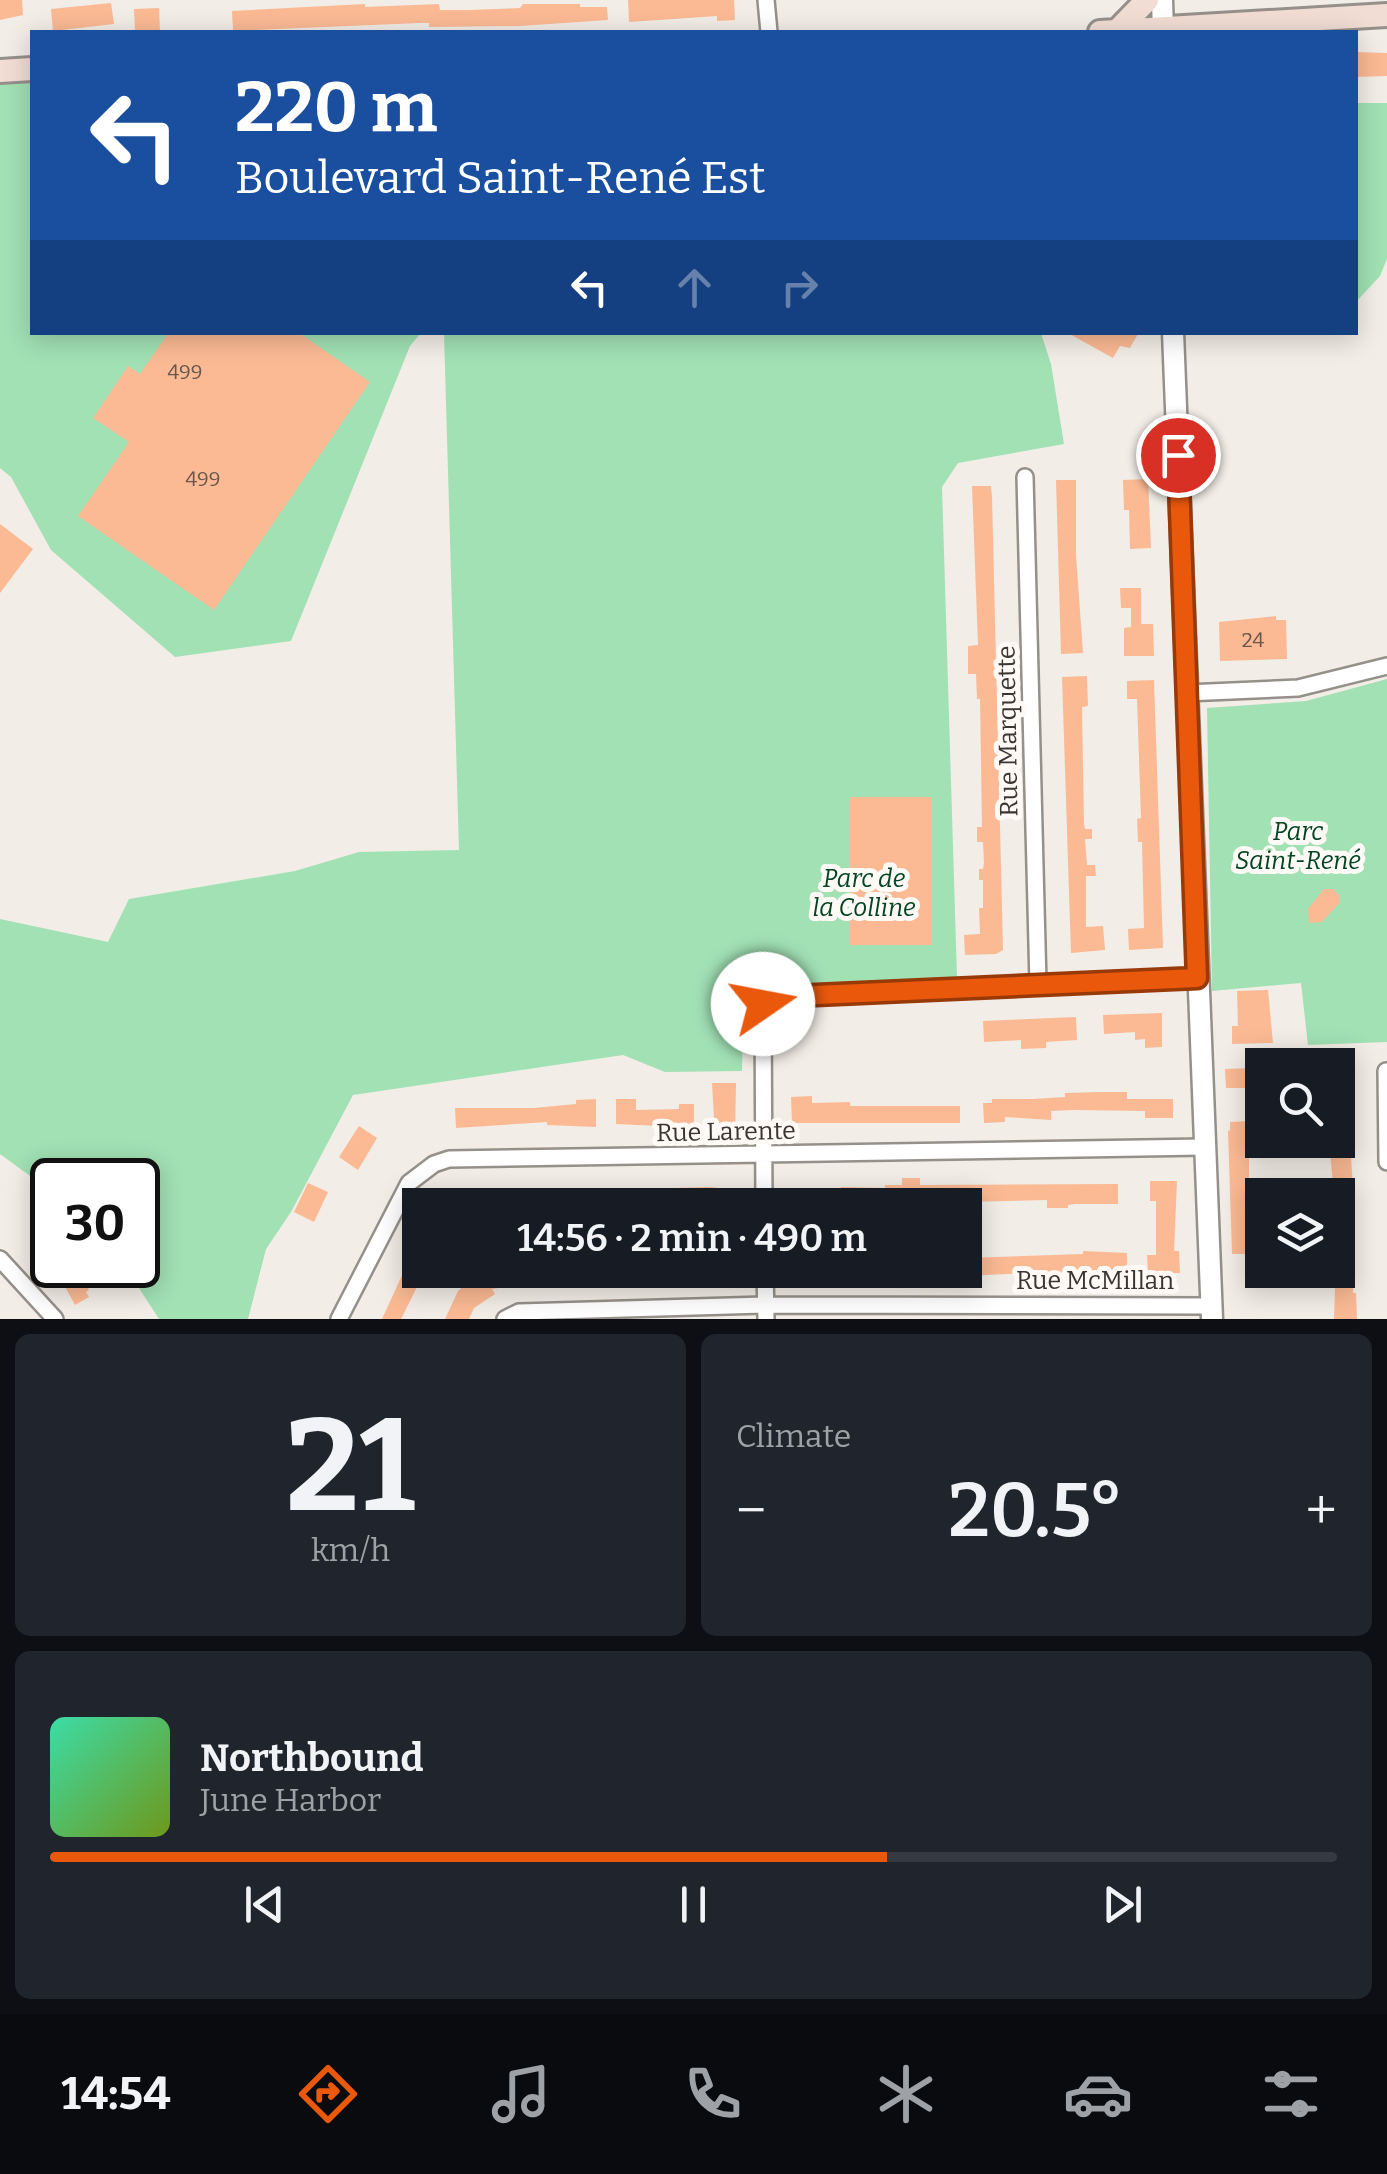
<!DOCTYPE html>
<meta charset="utf-8">
<style>
:root{--surface:#171b24;--page:#20242c;--text:#f1f3f6;--muted:#9ea1a6;--line:#363941;--accent:#ea580c}
body{margin:0;font-family:Bitter,serif;background:var(--page);color:var(--text);height:100vh;display:flex;flex-direction:column;font-size:38px;white-space:nowrap}
*{box-sizing:border-box;margin:0}
p{font-size:32px;color:var(--muted)}
.icon{flex:none;width:55px;height:55px;fill:none;stroke:currentColor;stroke-width:2;stroke-linecap:round;stroke-linejoin:round}
.map{position:relative;height:1319px;overflow:hidden}
.panel{display:flex;flex-direction:column;gap:15px;padding:15px;background:#0d0f14;flex:1}
.panel>*{flex:none}
.hud{position:absolute;left:30px;top:30px;width:1328px;height:305px;border-radius:0px;box-shadow:0 5px 25px #0003;background:#1a4fa0;color:#fff;overflow:hidden}
.buttons{position:absolute;left:1245px;top:1048px;display:grid;gap:20px}
.buttons a{display:grid;place-items:center;width:110px;height:110px;border-radius:0px;background:var(--surface);box-shadow:0 5px 25px #0003;font-size:50px}
.speed{position:absolute;left:30px;top:1158px;display:flex;gap:20px;font-size:50px;font-weight:700;text-align:center}
.speed>*{display:grid;place-content:center;width:130px;height:130px;border-radius:50%;background:var(--surface);box-shadow:0 5px 25px #0003;line-height:1}
.speed .limit{border:5px solid #111;border-radius:15px;background:#fff;color:#111}
.pin{position:absolute;display:grid;place-items:center;width:85px;height:85px;color:#fff;margin:-42px;border:5px solid #fff;border-radius:50%;box-shadow:0 2px 10px #0007}
.me{position:absolute;width:110px;margin:-55px;rotate:78deg;stroke-linejoin:round;filter:drop-shadow(0 0 8px #0008)}
.turn{display:flex;align-items:center;gap:35px;height:210px;padding:0 40px;font-size:45px}
.turn .icon{width:130px;height:130px;stroke-width:2.5}
.turn b{display:block;font-size:70px;line-height:85px}
.lanes{display:flex;align-items:center;height:95px;padding:0 40px;background:#0003;justify-content:center;gap:50px;direction:ltr}
.lanes .off{opacity:.35}
.big{font-size:75px;font-weight:600;line-height:1.1}
.panel .tile{flex:1;display:flex;flex-direction:column;justify-content:center;gap:15px;min-width:0;padding:0 35px;border-radius:15px;background:var(--page)}
.panel .dial{align-items:center;gap:0}
.dial b{font-size:130px;line-height:1}
.song{display:flex;align-items:center;gap:30px}
.cover{width:120px;height:120px;border-radius:15px;background:linear-gradient(135deg,hsl(160 70% 55%),hsl(80 70% 35%))}
.played{height:10px;border-radius:5px;background:linear-gradient(90deg,var(--accent) 65%,var(--line) 65%)}
.keys{display:flex;justify-content:space-around;direction:ltr}
.heat{display:flex;justify-content:space-between;align-items:center;font-size:55px;direction:ltr}
.panel .tiles{flex:1;display:grid;gap:15px;grid-template-columns:1fr 1fr}
.tile:last-child{grid-column:span 2}
.trip{position:absolute;left:402px;top:1188px;width:580px;height:100px;border-radius:0px;background:var(--surface);box-shadow:0 5px 25px #0003;font-weight:600;line-height:100px;text-align:center}
.tabs{display:flex;height:160px;justify-content:space-around;align-items:center;background:#090b0e;color:var(--muted)}
.tabs .icon{width:70px;height:70px}
.tabs .current{color:var(--accent)}
.tabs b{font-size:45px;color:var(--text)}
.map>svg:first-child{display:block}
.green{fill:#a1e1b4}
.building{fill:#fbba94}
.lines{fill:none;stroke-linecap:round;stroke-linejoin:round}
.minor-casing{stroke:#96908a;stroke-width:20}
.tertiary-casing{stroke:#96908a;stroke-width:25}
.secondary-casing{stroke:#96908a;stroke-width:28}
.minor{stroke:#fff;stroke-width:15}
.tertiary{stroke:#fff;stroke-width:20}
.secondary{stroke:#f1ddd4;stroke-width:22}
.route-casing{stroke:#983908;stroke-width:25}
.route{stroke:#ea580c;stroke-width:18}
.labels{text-anchor:middle;stroke-width:10;stroke-linejoin:round;paint-order:stroke}
.number-label{font-size:20px;fill:#6a574c}
.street-label{font-size:25px;fill:#393634;stroke:#fffaf5}
.park-label{font-size:25px;font-style:italic;fill:#024522;stroke:#fffaf5}
</style>
<div class="map">
<svg width="1387" height="1319" viewBox="0 0 1387 1319">
<rect width="100%" height="100%" fill="#f2ede6"/>
<path class="green" d="M32,78V332L421,333L410,346L291,641L175,657L51,550L11,477L0,468V79Z
M1355,103H1387V259L1380,276L1355,303Z
M444,333H1041L1051,364L1064,444L958,463L942,487L957,978L744,989L742,1071L665,1072L623,1055L353,1095L291,1212L266,1249L248,1319H159L124,1265H138V1180H52V1192L0,1154V919L108,942L129,899L295,871L359,852L459,850Z
M1387,679V1042L1308,1045L1301,983L1212,991L1207,708L1306,701Z"/>
<path class="building" d="M0,0H22L23,15L0,20Z
M628,0H734L735,20L717,21V16L629,22Z
M111,3L114,24L53,31L51,9Z
M365,4V7L439,4L440,10H469L520,8L523,4H580V7H607L608,20L520,26L429,27V23H420L233,31L232,11Z
M159,8L160,31L135,32L134,9Z
M1355,52L1387,53V76L1355,77Z
M169,332H298L370,382L214,610L78,516L129,442L93,418L128,366L140,374Z
M1066,332H1139L1130,348L1120,346L1113,358Z
M1148,479L1151,548L1130,549L1129,510H1124L1123,480Z
M1056,480H1076V555L1083,653L1061,654Z
M972,486H991L992,497L1003,950L996,954L965,955L964,935L980,934L979,908H983V880H979V869H983L984,863L983,842H977V827H982L980,699H977L976,674H968V646L978,645Z
M0,524L33,549L0,593Z
M1120,588H1141V624H1153L1154,656H1124V628L1131,627V608H1121Z
M1276,616V620H1286L1287,659L1220,661L1219,622Z
M1087,676L1088,706L1082,707L1084,824L1085,829H1092V839H1085L1087,865H1095L1096,876H1086V927L1103,926L1105,950L1071,953L1062,677Z
M1154,680L1163,948L1129,950L1128,929L1144,928L1142,842H1138L1137,819L1141,818L1137,699H1127V681Z
M850,797H931V945H850Z
M1324,889H1333L1339,895V903L1322,922L1309,923L1308,909Z
M1268,990L1273,1043L1232,1044V1026H1238L1237,991Z
M1162,1013V1047L1145,1048V1039L1135,1040V1032L1104,1034L1103,1015Z
M1076,1017L1077,1040L1046,1042V1048L1021,1049V1040L984,1042L983,1021Z
M1252,1068L1253,1088H1226L1225,1069Z
M712,1083H736L735,1136H715Z
M1100,1092H1127V1099H1173V1118H1145V1111L1074,1110L1051,1111V1120L1005,1117V1122L984,1123L983,1103H992V1099H1033L1065,1097V1093Z
M812,1096V1103L850,1102V1106H960V1123H792L791,1097Z
M596,1099V1127L547,1125V1122L456,1128L455,1108H534L576,1104V1100Z
M616,1099H636V1110L679,1109V1104H694V1131L682,1132V1127L616,1124Z
M1249,1121V1225H1261L1262,1254H1232L1228,1131L1230,1130V1122Z
M359,1126L377,1138L358,1170L339,1157Z
M1330,1152H1349L1351,1156L1355,1221L1353,1293H1356L1357,1319H1334L1338,1195H1334Z
M902,1178H920V1185L1118,1184V1204H1075L1068,1205V1208H1047V1200L842,1205L841,1187L885,1188V1185H902Z
M1150,1181H1177L1174,1251H1179L1180,1273H1148L1147,1255H1156V1201H1150Z
M308,1183L328,1192L314,1222L294,1212Z
M710,1187L736,1190V1205H470V1190L483,1189V1192L569,1188V1191Z
M420,1236V1270L425,1271L401,1319H382Z
M52,1237V1276L35,1249Z
M1083,1251L1127,1253V1274L1052,1272L965,1276V1258L1083,1254Z
M481,1270H582V1275L492,1289L495,1294L474,1308L469,1319H445L458,1291Z
M588,1270H678V1279L588,1280Z
M80,1273L89,1290L86,1292L89,1297L75,1305L63,1283Z"/>
<g class="lines">
<g class="minor-casing">
<path id="minor" d="M766,0L769,32
M1025,477L1038,984
M1186,693L1298,688L1387,666
M1386,1071L1387,1162
M764,1205L763,1005L771,997L1197,978
M0,1259L55,1319
M765,1270L766,1319
M339,1319L409,1183L434,1164L449,1159L1204,1147
M505,1319L519,1312L765,1305L1211,1306"/>
</g>
<g class="tertiary-casing">
<path id="tertiary" d="M1162,0L1163,32
M1173,332L1212,1319"/>
</g>
<g class="secondary-casing">
<path id="secondary" d="M1100,32L1387,15
M1116,32L1147,0
M0,71L32,69"/>
</g>
<use href="#minor" class="minor"/>
<use href="#tertiary" class="tertiary"/>
<use href="#secondary" class="secondary"/>
</g>
<g class="lines">
<g class="route-casing">
<path id="route" d="M763,1004L771,997L1197,978L1178,455"/>
</g>
<use href="#route" class="route"/>
</g>
<g class="labels">
<g class="number-label">
<text x="185" y="379">499</text>
<text x="203" y="486">499</text>
<text x="1253" y="647">24</text>
</g>
<g class="street-label">
<text transform="translate(1007 731) rotate(-91)" y="9">Rue Marquette</text>
<text transform="translate(726 1131) rotate(-1)" y="9">Rue Larente</text>
<text x="1095" y="1289">Rue McMillan</text>
</g>
<g class="park-label">
<text x="1298" y="840">Parc<tspan x="1298" dy="29">Saint-René</tspan></text>
<text x="864" y="887">Parc de<tspan x="864" dy="29">la Colline</tspan></text>
</g>
</g>
</svg>
<div class="buttons">
<a><svg class="icon" aria-label="search" viewBox="0 0 24 24"><circle cx="10" cy="10" r="6"/><path d="M15 15l6 6"/></svg></a>
<a><svg class="icon" aria-label="layers" viewBox="0 0 24 24"><path d="M12 4l9 5-9 5-9-5zM3 14l9 5 9-5"/></svg></a>
</div>
<div class="speed"><div class="limit">30</div></div>
<div class="pin" style="left:1178px;top:455px;background:#d93025"><svg class="icon" aria-label="arrive" viewBox="0 0 24 24"><path d="M6 21V4h12l-3 4 3 4H6"/></svg></div>
<svg class="me" style="left:763px;top:1004px" viewBox="-20 -20 40 40"><circle r="19" fill="#fff"/><path d="M0-13L10 11 0 6-10 11z" fill="#ea580c"/></svg>
<div class="trip">14:56 · 2 min · 490 m</div>
<div class="hud">
<div class="turn"><svg class="icon" aria-label="left" viewBox="0 0 24 24"><path d="M17 20v-9H6M10 6l-5 5 5 5"/></svg><div><b>220 m</b>Boulevard Saint-René Est</div></div>
<div class="lanes"><svg class="icon" aria-label="left" viewBox="0 0 24 24"><path d="M17 20v-9H6M10 6l-5 5 5 5"/></svg><svg class="icon off" aria-label="ahead" viewBox="0 0 24 24"><path d="M12 20V5M6 11l6-6 6 6"/></svg><svg class="icon off" aria-label="right" viewBox="0 0 24 24"><path d="M7 20v-9h11M14 6l5 5-5 5"/></svg></div>
</div>
</div>
<section class="panel">
<div class="tiles">
<div class="tile dial"><b>21</b><p>km/h</p></div>
<div class="tile"><p>Climate</p>
<div class="heat"><a>−</a><b class="big">20.5°</b><a>+</a></div>
</div>
<div class="tile">
<div class="song"><i class="cover"></i><div><b>Northbound</b><p>June Harbor</p></div></div>
<div class="played"></div>
<div class="keys"><svg class="icon" aria-label="previous" viewBox="0 0 24 24"><path d="M18 5L8 12l10 7zM5 5v14"/></svg><svg class="icon" aria-label="pause" viewBox="0 0 24 24"><path d="M8 5v14M16 5v14"/></svg><svg class="icon" aria-label="next" viewBox="0 0 24 24"><path d="M6 5l10 7-10 7zM19 5v14"/></svg></div>
</div>
</div>
</section>
<nav class="tabs">
<b>14:54</b>
<svg class="icon current" aria-label="directions" viewBox="0 0 24 24"><path d="M12 3l9 9-9 9-9-9zM9 14v-3h6M13 9l2 2-2 2"/></svg>
<svg class="icon" aria-label="music" viewBox="0 0 24 24"><path d="M9 18V5l10-2v13"/><circle cx="6" cy="18" r="3"/><circle cx="16" cy="16" r="3"/></svg>
<svg class="icon" aria-label="phone" viewBox="0 0 24 24"><path d="M5 4h4l2 5-3 2q2 4 5 5l2-3 5 2v4C11 20 4 13 5 4z"/></svg>
<svg class="icon" aria-label="climate" viewBox="0 0 24 24"><path d="M12 3v18M4 7l16 10M4 17L20 7"/></svg>
<svg class="icon" aria-label="car" viewBox="0 0 24 24"><path d="M5 17H2v-5l4-1 3-4h7l3 4 3 1v5h-3M9 17h6M6 11h13"/><circle cx="7" cy="17" r="2"/><circle cx="17" cy="17" r="2"/></svg>
<svg class="icon" aria-label="filters" viewBox="0 0 24 24"><path d="M4 7h16M4 17h16"/><circle cx="9" cy="7" r="2"/><circle cx="15" cy="17" r="2"/></svg>
</nav>
